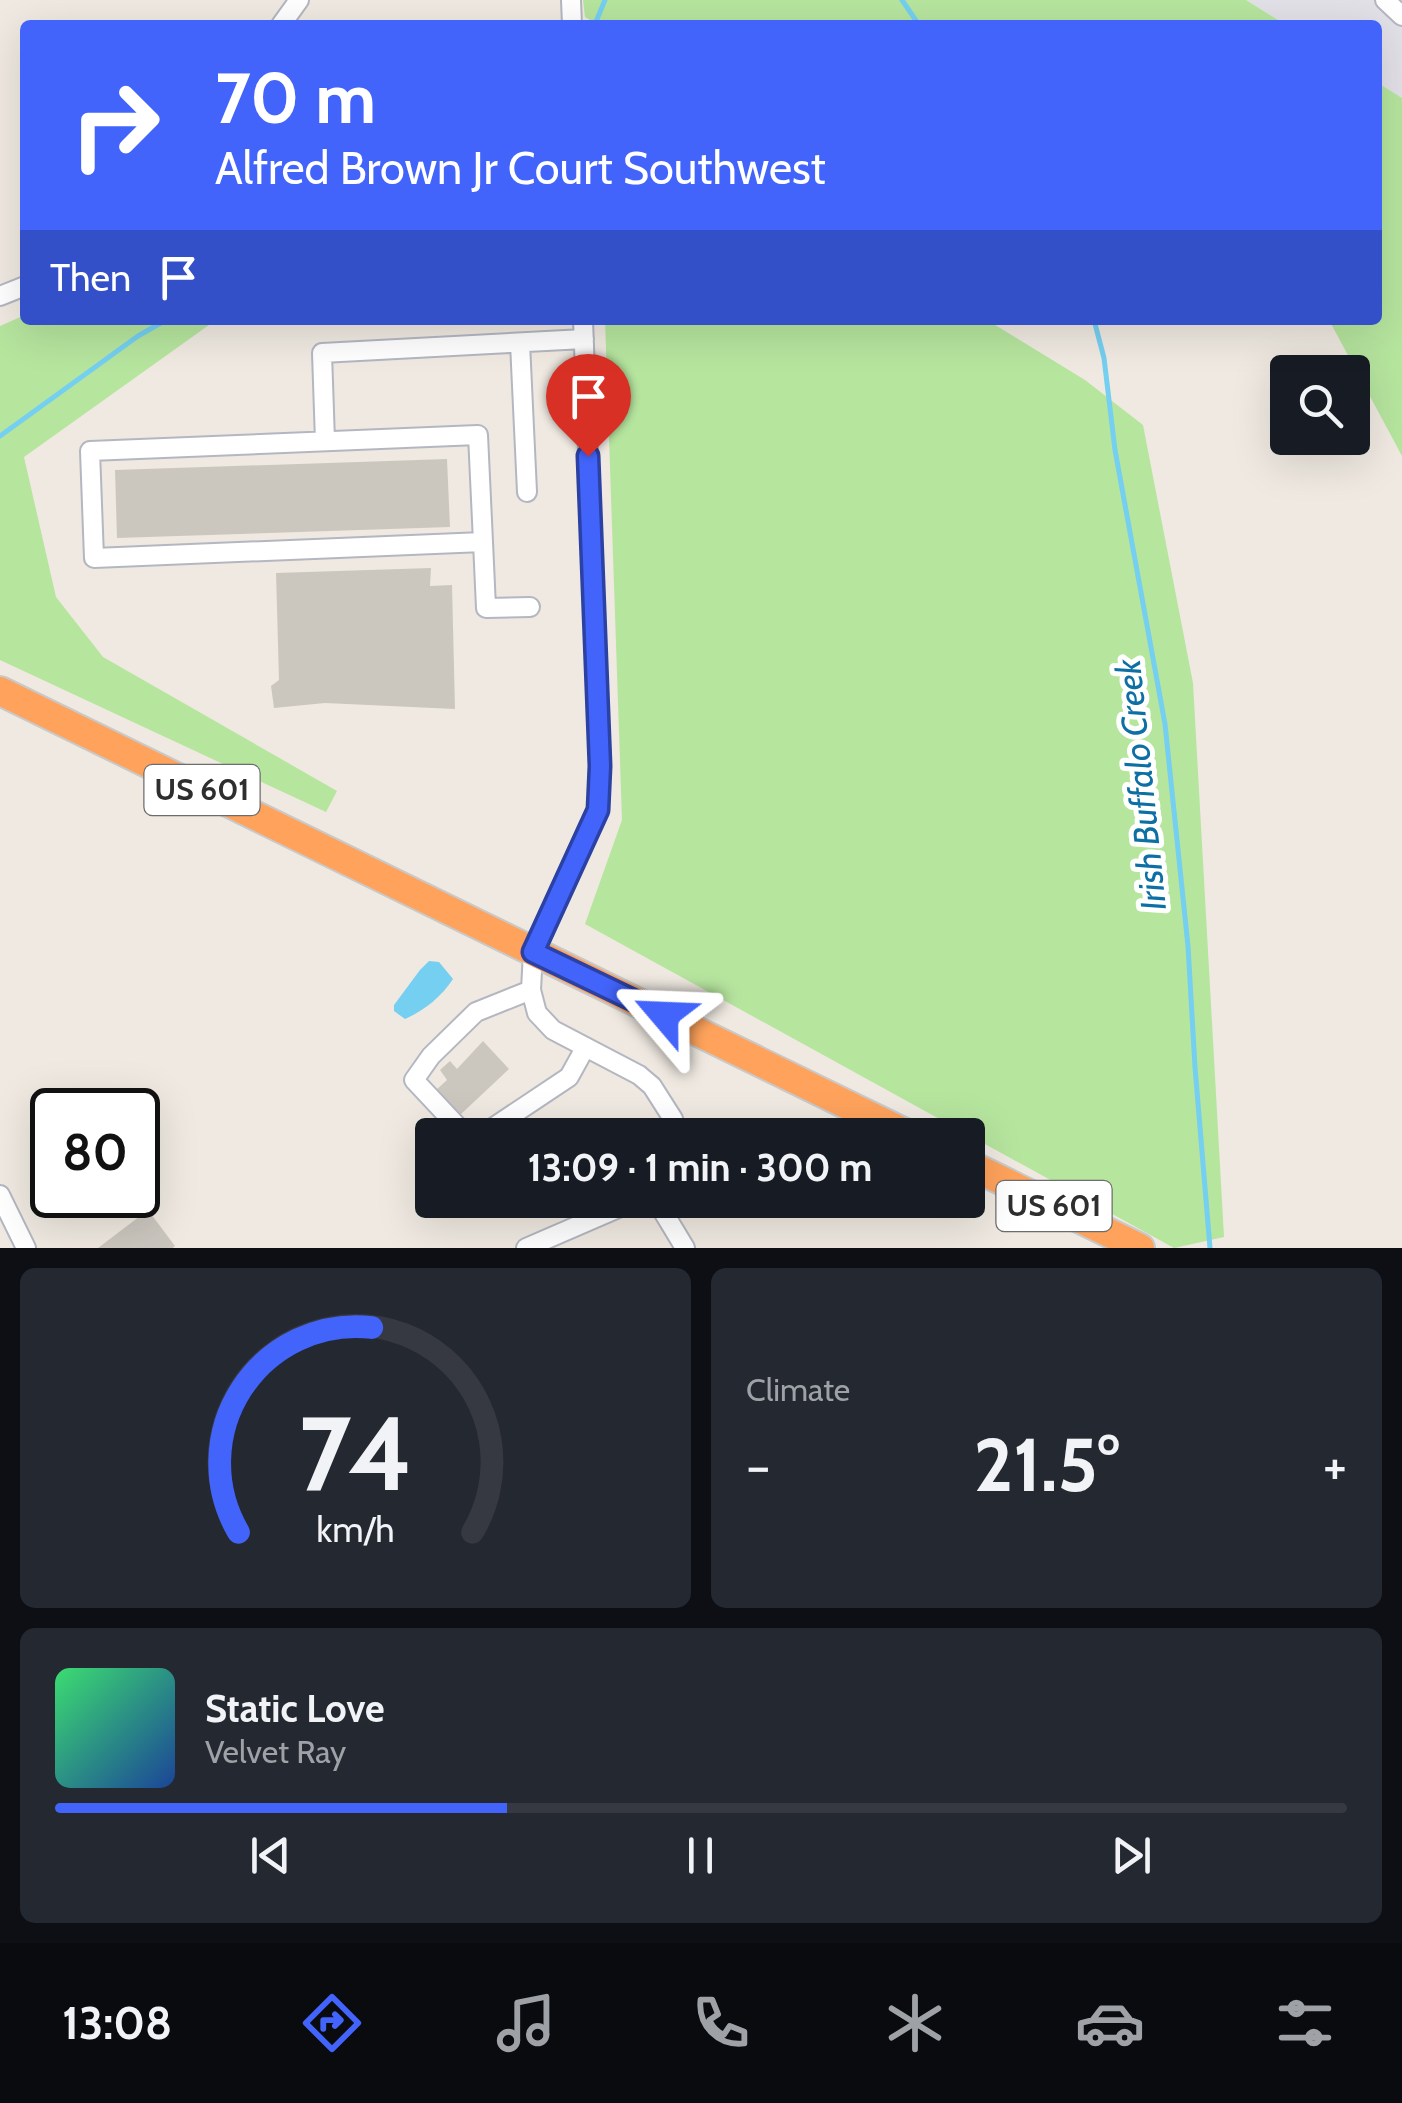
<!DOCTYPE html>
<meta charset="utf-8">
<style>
:root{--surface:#171b24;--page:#242831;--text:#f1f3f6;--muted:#9ea1a6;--line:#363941;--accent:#4264fb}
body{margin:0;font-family:Cabin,sans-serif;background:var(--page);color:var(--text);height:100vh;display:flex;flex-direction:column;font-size:38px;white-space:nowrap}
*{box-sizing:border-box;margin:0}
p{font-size:32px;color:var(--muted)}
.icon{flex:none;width:55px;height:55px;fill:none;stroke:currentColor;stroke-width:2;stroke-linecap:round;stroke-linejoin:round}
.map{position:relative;height:1248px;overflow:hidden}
.side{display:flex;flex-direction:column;gap:20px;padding:20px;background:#0d0f14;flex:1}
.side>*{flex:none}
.top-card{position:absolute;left:20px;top:20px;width:1362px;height:305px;border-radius:10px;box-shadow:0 10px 40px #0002;background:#4264fb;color:#fff;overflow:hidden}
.controls{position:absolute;left:1270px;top:355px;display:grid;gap:20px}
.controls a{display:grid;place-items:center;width:100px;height:100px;border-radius:10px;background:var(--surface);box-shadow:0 10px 40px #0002;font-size:50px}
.speed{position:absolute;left:30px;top:1088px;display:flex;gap:20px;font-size:50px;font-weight:700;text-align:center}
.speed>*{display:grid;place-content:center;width:130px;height:130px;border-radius:50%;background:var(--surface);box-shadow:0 10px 40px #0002;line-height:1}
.speed .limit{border:5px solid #111;border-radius:15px;background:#fff;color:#111}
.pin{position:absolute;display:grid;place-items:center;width:85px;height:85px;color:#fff;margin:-102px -42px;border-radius:50% 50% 50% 0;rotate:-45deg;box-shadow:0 0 10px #0007}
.pin .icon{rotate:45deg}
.me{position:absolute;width:110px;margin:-55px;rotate:296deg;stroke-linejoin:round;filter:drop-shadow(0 0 8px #0008)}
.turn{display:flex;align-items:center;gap:35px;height:210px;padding:0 30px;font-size:45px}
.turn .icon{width:130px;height:130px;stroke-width:2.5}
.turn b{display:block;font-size:70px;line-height:85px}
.then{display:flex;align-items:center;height:95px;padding:0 30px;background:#0003;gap:20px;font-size:38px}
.big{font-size:75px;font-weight:800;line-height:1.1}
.side .card{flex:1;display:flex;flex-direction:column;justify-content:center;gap:15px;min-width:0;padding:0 35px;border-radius:15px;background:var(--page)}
.side .dial{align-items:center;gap:0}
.dial svg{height:260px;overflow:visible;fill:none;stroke:var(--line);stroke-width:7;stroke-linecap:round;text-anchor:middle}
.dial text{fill:var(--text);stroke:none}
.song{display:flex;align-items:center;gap:30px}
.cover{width:120px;height:120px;border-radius:15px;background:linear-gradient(135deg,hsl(140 70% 55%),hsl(220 70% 35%))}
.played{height:10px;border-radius:5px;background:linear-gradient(90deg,var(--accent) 35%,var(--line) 35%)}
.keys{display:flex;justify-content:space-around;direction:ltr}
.heat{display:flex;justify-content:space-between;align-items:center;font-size:55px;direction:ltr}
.side .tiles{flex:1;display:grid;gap:20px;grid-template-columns:1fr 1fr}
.card:last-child{grid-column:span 2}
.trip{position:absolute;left:415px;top:1118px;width:570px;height:100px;border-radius:10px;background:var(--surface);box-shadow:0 10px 40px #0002;font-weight:800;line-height:100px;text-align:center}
.menu{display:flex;height:160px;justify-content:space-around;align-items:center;background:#090b0e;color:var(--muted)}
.menu .icon{width:70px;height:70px}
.menu .current{color:var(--accent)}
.menu b{font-size:45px;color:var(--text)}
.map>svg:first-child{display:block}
.industrial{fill:#e3e1e8}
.green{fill:#b6e59e}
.water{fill:#75cff0}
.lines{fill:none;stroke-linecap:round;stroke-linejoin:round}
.stream{stroke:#75cff0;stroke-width:5}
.building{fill:#cbc7bf}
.minor-casing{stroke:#b4b7c1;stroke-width:22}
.highway-casing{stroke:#c9c9c9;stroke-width:32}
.minor{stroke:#fff;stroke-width:18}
.highway{stroke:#ffa35c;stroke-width:28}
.route-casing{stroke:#2b41a3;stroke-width:25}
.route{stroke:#4264fb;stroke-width:18}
.labels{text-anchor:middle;stroke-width:10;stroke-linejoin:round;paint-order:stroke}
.shield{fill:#fff;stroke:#6d6d6d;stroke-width:2.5}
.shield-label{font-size:30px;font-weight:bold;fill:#2e2e2e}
.water-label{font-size:35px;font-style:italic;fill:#0d6fa3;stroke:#fff}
</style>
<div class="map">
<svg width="1402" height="1248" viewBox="0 0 1402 1248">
<rect width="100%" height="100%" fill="#efe9e1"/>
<path class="industrial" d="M1246,0H1402V98L1378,83V25H1286Z"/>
<path class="green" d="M583,0H1246L1286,25H598L585,17Z
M1378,83L1402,98V456L1329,320H1378Z
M25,315V320H216L24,457L56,597L103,657L337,791L326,812L0,660V326Z
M605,320H987L1085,380L1143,425L1193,683L1224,1237L1174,1248L585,924L622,820Z"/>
<path class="water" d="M429,961L439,962L453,979C441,997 425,1010 405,1019L394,1011V1005L420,970Z"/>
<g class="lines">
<path class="stream" d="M902,0L919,25
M595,24L605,0
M1094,320L1104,358L1115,450L1165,724L1188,946L1195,1067L1210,1248
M0,436L138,336L166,320"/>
</g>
<path class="building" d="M447,459L450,527L117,538L115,470Z
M431,568L430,586L452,585L455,709L325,703L274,708L271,686L279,680L276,573Z
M483,1041L509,1069L459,1116L435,1091L447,1080L440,1070L450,1061L457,1069Z
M148,1210L175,1246L173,1248H98Z"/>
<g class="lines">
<g class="minor-casing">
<path id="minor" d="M571,0L572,25
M1385,0L1402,16
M281,25L299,0
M0,296L25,286
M583,320L600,766L597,810L533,952L531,990L537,1013L553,1030L639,1075L652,1086L673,1119L677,1135
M520,343L527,492
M478,435L483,542L94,558L90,451Z
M325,441L322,353L584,339
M483,542L486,608L530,607
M473,1135L459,1128L414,1080L431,1056L476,1012L531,990
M482,1135L569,1077L585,1048
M0,1195L26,1248
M656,1200L685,1248
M526,1248L637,1200"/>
</g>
<g class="highway-casing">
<path id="highway" d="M0,691L909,1135
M968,1164L1140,1248"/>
</g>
<use href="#minor" class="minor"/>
<use href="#highway" class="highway"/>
</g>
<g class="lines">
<g class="route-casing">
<path id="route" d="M588,456L600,766L598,810L533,952L664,1015"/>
</g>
<use href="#route" class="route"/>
</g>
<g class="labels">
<g class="shield">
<rect x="144.5" y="765" width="115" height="50" rx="8"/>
<rect x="996.5" y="1181" width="115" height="50" rx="8"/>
</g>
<g class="shield-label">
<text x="202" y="800">US 601</text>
<text x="1054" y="1216">US 601</text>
</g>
<g class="water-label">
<text transform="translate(1141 785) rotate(-96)" y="12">Irish Buffalo Creek</text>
</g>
</g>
</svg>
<div class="controls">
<a><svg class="icon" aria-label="search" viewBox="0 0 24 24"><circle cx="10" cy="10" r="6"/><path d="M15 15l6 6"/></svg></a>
</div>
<div class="speed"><div class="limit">80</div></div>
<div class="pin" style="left:588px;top:456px;background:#d93025"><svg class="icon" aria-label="arrive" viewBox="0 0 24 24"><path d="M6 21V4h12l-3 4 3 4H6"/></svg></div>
<svg class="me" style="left:664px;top:1015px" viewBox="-20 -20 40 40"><path d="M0-17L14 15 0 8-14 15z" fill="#4264fb" stroke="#fff" stroke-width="4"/></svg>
<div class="trip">13:09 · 1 min · 300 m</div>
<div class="top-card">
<div class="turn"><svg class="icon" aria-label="right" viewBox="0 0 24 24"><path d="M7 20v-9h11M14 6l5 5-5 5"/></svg><div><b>70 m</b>Alfred Brown Jr Court Southwest</div></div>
<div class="then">Then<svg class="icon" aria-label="arrive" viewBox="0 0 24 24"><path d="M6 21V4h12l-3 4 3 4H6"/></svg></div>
</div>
</div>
<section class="side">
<div class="tiles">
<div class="card dial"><svg viewBox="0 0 100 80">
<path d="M14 69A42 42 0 1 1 86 69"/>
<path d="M14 69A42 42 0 0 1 55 6" stroke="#4264fb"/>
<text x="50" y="56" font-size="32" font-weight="700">74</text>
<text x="50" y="72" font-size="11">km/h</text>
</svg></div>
<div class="card"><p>Climate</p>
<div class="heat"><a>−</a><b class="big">21.5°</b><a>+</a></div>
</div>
<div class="card">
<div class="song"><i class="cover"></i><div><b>Static Love</b><p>Velvet Ray</p></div></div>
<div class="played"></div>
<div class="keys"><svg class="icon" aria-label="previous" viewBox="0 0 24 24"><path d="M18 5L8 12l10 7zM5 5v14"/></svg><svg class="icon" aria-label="pause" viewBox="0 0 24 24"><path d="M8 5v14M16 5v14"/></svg><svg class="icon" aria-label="next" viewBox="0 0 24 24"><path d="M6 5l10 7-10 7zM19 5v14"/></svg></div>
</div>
</div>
</section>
<nav class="menu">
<b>13:08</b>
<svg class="icon current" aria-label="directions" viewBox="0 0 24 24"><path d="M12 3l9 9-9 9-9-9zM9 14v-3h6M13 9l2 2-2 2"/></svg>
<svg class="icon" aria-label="music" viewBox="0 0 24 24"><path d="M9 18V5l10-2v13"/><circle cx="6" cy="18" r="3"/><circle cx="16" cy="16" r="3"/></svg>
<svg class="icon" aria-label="phone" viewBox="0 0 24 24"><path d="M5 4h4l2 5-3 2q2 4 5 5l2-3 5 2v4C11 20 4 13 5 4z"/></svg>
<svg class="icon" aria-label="climate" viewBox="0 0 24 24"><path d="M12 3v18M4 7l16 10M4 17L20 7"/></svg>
<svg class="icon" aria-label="car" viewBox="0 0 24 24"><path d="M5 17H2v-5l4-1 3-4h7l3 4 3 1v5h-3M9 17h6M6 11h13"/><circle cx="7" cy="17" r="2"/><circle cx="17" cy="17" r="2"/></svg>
<svg class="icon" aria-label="filters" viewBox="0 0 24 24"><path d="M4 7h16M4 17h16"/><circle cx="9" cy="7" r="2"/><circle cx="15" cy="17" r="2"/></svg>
</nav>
